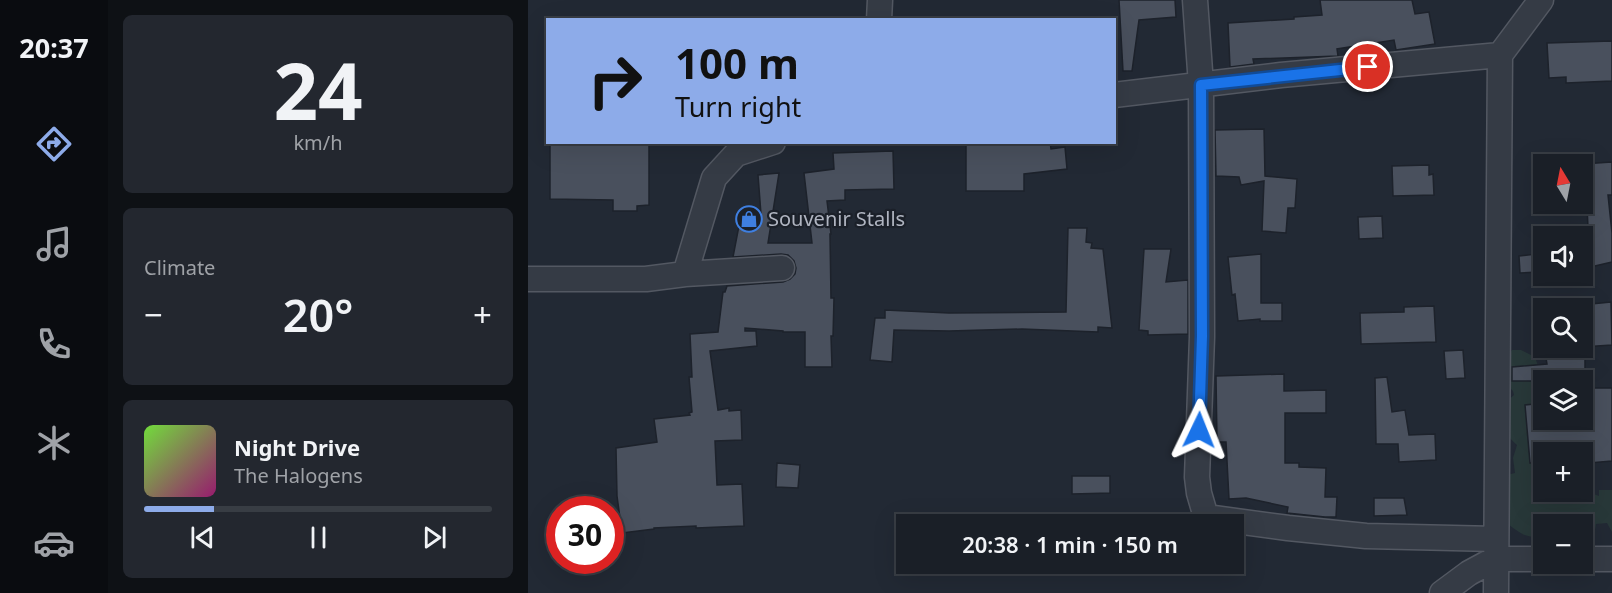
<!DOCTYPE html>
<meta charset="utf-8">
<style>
:root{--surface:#1a1f27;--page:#23272f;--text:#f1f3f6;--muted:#9fa2a7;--line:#383d44;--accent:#8dabe9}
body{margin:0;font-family:"Noto Sans",sans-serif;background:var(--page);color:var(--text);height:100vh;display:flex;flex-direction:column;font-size:22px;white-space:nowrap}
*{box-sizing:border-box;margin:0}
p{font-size:20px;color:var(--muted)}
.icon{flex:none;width:33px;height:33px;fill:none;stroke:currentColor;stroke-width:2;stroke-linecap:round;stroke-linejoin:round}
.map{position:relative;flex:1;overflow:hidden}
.details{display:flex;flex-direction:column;gap:15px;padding:15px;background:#0e1115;width:420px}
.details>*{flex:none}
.guide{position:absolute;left:18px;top:18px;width:570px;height:126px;border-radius:0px;box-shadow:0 6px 24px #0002,0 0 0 2px var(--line);background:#8dabe9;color:#111;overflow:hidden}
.needle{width:39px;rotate:350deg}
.fabs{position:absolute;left:1005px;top:154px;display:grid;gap:12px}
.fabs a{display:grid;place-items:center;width:60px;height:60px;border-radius:0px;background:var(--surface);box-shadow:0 6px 24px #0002,0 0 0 2px var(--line);font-size:30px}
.speed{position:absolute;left:18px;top:496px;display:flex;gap:12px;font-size:30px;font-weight:700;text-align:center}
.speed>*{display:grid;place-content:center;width:78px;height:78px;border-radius:50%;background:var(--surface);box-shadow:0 6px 24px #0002,0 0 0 2px var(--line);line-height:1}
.speed .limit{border:9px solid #d22;background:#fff;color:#111}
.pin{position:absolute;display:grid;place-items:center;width:51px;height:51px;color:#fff;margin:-26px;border:3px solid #fff;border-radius:50%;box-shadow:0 2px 6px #0007}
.me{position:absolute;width:66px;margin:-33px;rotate:2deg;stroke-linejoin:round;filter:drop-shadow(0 0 4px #0008)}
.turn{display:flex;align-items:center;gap:21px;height:126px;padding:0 30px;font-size:27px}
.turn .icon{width:78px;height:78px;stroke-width:2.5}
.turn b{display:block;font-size:42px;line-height:51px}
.big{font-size:45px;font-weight:600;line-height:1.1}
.details .tile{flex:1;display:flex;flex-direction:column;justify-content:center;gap:9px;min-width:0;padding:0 21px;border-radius:9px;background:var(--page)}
.details .dial{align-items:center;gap:0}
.dial b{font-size:78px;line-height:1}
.song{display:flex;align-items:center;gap:18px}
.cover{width:72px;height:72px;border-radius:9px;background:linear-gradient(135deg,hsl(100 70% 55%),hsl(320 70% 35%))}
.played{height:6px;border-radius:3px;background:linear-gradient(90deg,var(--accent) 20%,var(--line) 20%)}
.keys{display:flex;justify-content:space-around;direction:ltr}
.heat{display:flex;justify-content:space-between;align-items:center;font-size:33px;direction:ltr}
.trip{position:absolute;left:368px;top:514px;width:348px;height:60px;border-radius:0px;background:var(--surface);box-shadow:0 6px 24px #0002,0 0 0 2px var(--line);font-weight:600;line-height:60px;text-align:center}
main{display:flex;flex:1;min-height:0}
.tabs{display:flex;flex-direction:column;width:108px;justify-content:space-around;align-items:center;background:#0a0c10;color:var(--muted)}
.tabs .icon{width:42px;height:42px}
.tabs .current{color:var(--accent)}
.tabs b{font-size:27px;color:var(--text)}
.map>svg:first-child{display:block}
.green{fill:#283839}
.building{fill:#49505d;stroke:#1d222b;stroke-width:1.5}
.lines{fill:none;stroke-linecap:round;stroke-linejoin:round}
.minor-casing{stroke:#535862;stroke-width:27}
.minor{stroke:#353b45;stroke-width:24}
.route-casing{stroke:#114b97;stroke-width:15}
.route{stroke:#1a73e8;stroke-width:10}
.labels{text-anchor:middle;stroke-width:4.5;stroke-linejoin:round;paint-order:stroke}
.poi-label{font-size:20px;fill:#b0b5c1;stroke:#1b2029;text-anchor:start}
</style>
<main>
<nav class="tabs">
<b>20:37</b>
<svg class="icon current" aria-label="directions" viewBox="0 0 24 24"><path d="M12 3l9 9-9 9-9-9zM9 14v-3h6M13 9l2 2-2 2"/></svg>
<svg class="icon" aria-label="music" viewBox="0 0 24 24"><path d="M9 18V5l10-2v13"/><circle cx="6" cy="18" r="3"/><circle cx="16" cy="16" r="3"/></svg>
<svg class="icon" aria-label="phone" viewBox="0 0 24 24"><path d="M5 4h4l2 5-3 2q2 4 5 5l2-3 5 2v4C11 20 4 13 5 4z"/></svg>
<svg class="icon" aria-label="climate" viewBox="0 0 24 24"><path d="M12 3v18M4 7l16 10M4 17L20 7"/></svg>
<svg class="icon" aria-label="car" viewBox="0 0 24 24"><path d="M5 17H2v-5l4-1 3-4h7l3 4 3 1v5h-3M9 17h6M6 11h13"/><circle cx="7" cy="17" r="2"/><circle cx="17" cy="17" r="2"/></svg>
</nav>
<section class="details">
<div class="tile dial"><b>24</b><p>km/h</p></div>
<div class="tile"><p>Climate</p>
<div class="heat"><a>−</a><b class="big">20°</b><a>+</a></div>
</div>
<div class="tile">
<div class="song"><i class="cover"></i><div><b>Night Drive</b><p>The Halogens</p></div></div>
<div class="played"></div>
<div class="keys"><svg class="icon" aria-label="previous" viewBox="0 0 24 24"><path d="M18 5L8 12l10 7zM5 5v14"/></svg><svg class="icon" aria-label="pause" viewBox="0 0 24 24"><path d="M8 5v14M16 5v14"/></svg><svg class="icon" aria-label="next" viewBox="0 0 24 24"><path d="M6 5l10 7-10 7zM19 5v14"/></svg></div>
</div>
</section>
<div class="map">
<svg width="1084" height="593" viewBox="0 0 1084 593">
<rect width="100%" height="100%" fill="#222934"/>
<path class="green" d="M984,350H993L1007,357C1021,395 1012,422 1013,459C1013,464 1015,469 1015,473C1016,479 1015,486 1016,492H1054L1055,490L1071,496V490H1084V532L1079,523L1068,524L1066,535L1055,534L1054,525H1016L1015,536C996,539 991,532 976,521L979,475L987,473L985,458L989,445C972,430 976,423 978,402L986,395L985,391L979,385V357Z"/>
<path class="building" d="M591,0H647L648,17L611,20L604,71H595Z
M792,0H884L887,14L901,12L907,44L868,50L866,40L809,49L810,56L725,59L726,64L702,67L700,23L766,19V17L794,15Z
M1084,41V81L1038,83V77L1021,78L1019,43Z
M736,129L737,176L769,179L767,208H760L758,233L734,231L736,181L713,185L711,177L688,176L687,130Z
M22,142H121V205L109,206V211H85V200L22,199Z
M438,142H522L523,149L537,147L539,169L496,174V191H438Z
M365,151L366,189L317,190V200L299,201L303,234H302L303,298H306L305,336H303L304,367H277V332H255V331L217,328V331H228L229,346L182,351L190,410L201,408V411L213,410L214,440L187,441L189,485L214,484L216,526L168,528V526L126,528V529L94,533L89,496L88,448L129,442L126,419L162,415L161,413L164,412L161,377H164L162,334L190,332L195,292H197L199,286L255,282L262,279L267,274L268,268L266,261L260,255L253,254L205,257L214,210L233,214L230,175L251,173L240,243H284L276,173L306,169L305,153Z
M1084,162V195H1080L1084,233V262L1054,269V229L1060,228L1058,183H1054V164Z
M901,165V175L905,174L906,195L865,196L864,166Z
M854,216L855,238L831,239L830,217Z
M540,228H559L558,242L564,243L563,248L575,249L584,328L570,327V332L494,329L421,331L366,330L364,362L342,360L347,318H357V310L421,313L538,312Z
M616,249H643L638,282L660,280V334L620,335V331L611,330Z
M733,254V303H754V321H732V319L710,321L707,294L704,295L700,257Z
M1008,254L1010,272L992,273L991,256Z
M1083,302L1084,345L1054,347V309H1064L1063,304Z
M906,306L908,342L833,344L832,313L876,312V307Z
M1035,348H1057V381H984V367L1019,364L1018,358L1037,357Z
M935,350L937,378L918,379L916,351Z
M756,374V391L798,390V413H757V463H771V467L798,468L797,497H809L808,517H797L759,513L760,507L718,498L701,499L698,442H689L688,376Z
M859,377L864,412L877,410L881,435L907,434L908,460L871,462L870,444H848L847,378Z
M1054,388H1084V461L1061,463V460L1054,461V453H1016V463H1002L997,405L1016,403V420H1054Z
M249,463L272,465L270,488L248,487Z
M544,476H582V493L544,494Z
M846,498H876L879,515L846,516Z"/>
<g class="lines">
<g class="minor-casing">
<path id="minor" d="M667,0L673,85L674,337L669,477L671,493L678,517L760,528L838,536L968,539
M351,20L352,0
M972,55L1013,0
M586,95L753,75L972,55
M157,274L254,268
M0,279H118L157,274L186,178L208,154L245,142
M1054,559H1084
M914,593L941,573L967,559H1016
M968,593L972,55"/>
</g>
<use href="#minor" class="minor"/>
</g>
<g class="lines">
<g class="route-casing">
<path id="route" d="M671,430L674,336L673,85L840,67"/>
</g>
<use href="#route" class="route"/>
</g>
<defs>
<g id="shop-ring" transform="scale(1.35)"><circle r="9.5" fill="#1b2029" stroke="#3f7fe0" stroke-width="1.5"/><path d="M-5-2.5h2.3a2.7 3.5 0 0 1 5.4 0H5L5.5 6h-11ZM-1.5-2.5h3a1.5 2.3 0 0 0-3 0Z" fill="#3f7fe0"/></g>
</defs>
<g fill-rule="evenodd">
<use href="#shop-ring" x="221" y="219"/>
</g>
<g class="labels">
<g class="poi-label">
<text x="240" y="226">Souvenir Stalls</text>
</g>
</g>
</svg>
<div class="fabs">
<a><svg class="needle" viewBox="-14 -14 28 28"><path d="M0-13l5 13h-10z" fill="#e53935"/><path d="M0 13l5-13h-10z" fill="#9fa2a7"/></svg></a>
<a><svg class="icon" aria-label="sound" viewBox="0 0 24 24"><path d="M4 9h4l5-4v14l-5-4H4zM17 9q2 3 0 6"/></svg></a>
<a><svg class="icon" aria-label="search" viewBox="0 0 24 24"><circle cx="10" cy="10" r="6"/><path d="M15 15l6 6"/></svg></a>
<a><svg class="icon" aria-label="layers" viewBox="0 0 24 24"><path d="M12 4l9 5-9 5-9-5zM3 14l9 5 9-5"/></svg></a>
<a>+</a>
<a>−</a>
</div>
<div class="speed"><div class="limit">30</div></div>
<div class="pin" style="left:840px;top:67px;background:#d93025"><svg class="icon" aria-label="arrive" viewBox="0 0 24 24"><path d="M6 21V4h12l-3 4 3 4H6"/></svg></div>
<svg class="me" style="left:671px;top:430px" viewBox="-20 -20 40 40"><path d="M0-17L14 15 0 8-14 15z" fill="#1a73e8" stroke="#fff" stroke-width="4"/></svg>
<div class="trip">20:38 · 1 min · 150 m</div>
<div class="guide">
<div class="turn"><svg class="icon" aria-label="right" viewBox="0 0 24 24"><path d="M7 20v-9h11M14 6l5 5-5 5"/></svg><div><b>100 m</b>Turn right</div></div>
</div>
</div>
</main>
